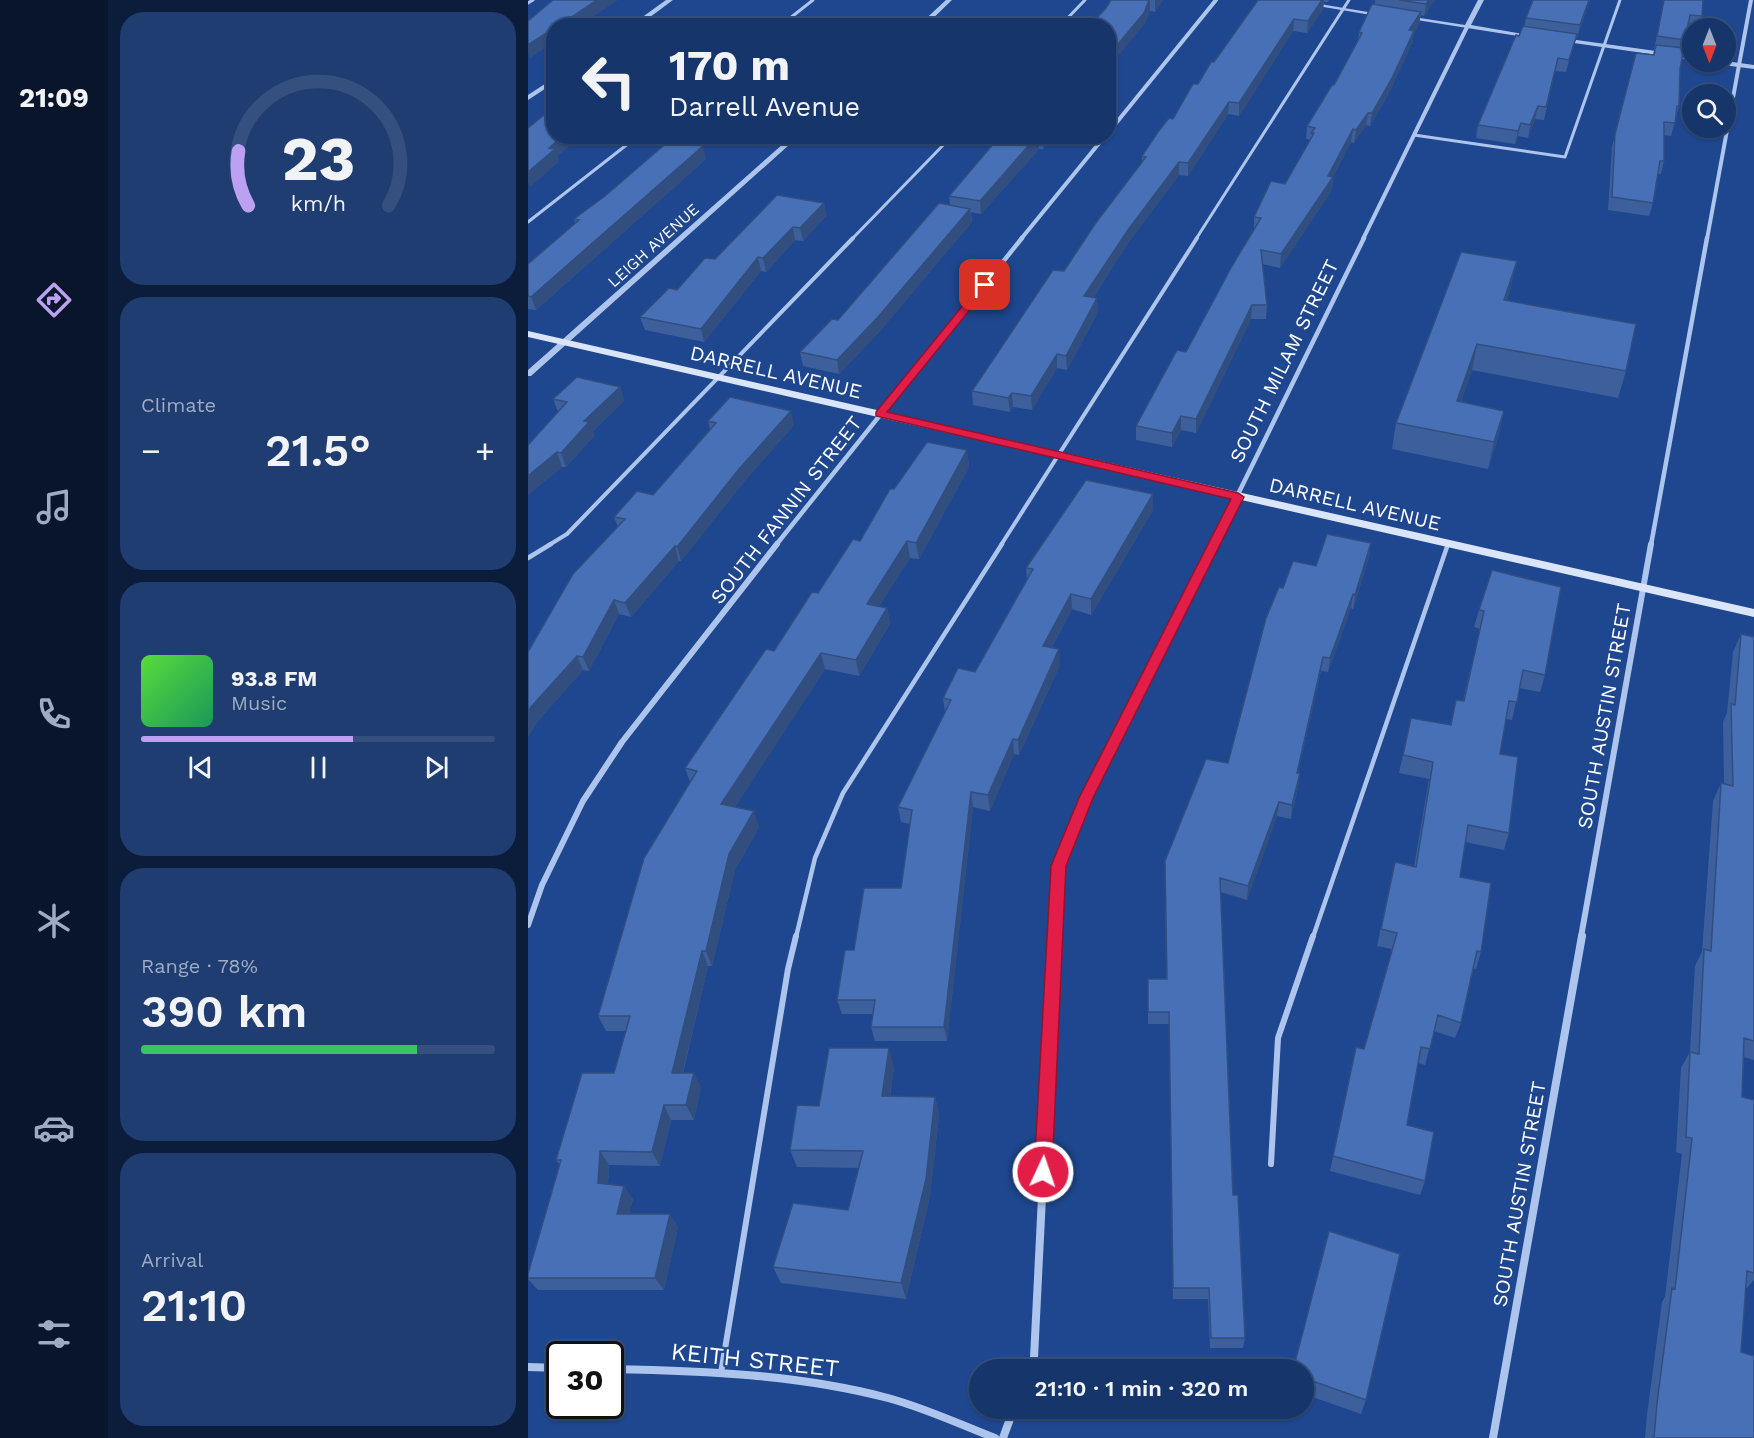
<!DOCTYPE html>
<meta charset="utf-8">
<style>
:root{--surface:#16356b;--page:#1f3d71;--text:#f1f3f6;--muted:#9eabc1;--line:#35507e;--accent:#bca0f2}
body{margin:0;font-family:"Work Sans",sans-serif;background:var(--page);color:var(--text);height:100vh;display:flex;flex-direction:column;font-size:22px;white-space:nowrap}
*{box-sizing:border-box;margin:0}
p{font-size:20px;color:var(--muted)}
.icon{flex:none;width:33px;height:33px;fill:none;stroke:currentColor;stroke-width:2;stroke-linecap:round;stroke-linejoin:round}
.map{position:relative;flex:1;overflow:hidden}
.details{display:flex;flex-direction:column;gap:12px;padding:12px;background:#0c1d3b;width:420px}
.details>*{flex:none}
.banner{position:absolute;left:18px;top:18px;width:570px;height:126px;border-radius:24px;box-shadow:0 2px 4px #0004,0 0 0 2px var(--line);background:#16356b;color:var(--text);overflow:hidden}
.needle{width:39px;rotate:180deg}
.tools{position:absolute;left:1154px;top:18px;display:grid;gap:12px}
.tools a{display:grid;place-items:center;width:54px;height:54px;border-radius:50%;background:var(--surface);box-shadow:0 2px 4px #0004,0 0 0 2px var(--line);font-size:30px}
.speed{position:absolute;left:18px;top:1341px;display:flex;gap:12px;font-size:30px;font-weight:700;text-align:center}
.speed>*{display:grid;place-content:center;width:78px;height:78px;border-radius:50%;background:var(--surface);box-shadow:0 2px 4px #0004,0 0 0 2px var(--line);line-height:1}
.speed .limit{border:3px solid #111;border-radius:9px;background:#fff;color:#111}
.pin{position:absolute;display:grid;place-items:center;width:51px;height:51px;color:#fff;margin:-26px;border-radius:12px;box-shadow:0 3px 9px #0006}
.me{position:absolute;width:66px;margin:-33px;rotate:3deg;stroke-linejoin:round;filter:drop-shadow(0 0 4px #0008)}
.turn{display:flex;align-items:center;gap:21px;height:126px;padding:0 24px;font-size:27px}
.turn .icon{width:78px;height:78px;stroke-width:2.5}
.turn b{display:block;font-size:42px;line-height:51px}
.big{font-size:45px;font-weight:600;line-height:1.1}
.details .tile{flex:1;display:flex;flex-direction:column;justify-content:center;gap:9px;min-width:0;padding:0 21px;border-radius:24px;background:var(--page)}
.details .dial{align-items:center;gap:0}
.dial svg{height:156px;overflow:visible;fill:none;stroke:var(--line);stroke-width:7;stroke-linecap:round;text-anchor:middle}
.dial text{fill:var(--text);stroke:none}
.song{display:flex;align-items:center;gap:18px}
.cover{width:72px;height:72px;border-radius:9px;background:linear-gradient(135deg,hsl(110 70% 55%),hsl(150 70% 35%))}
.played{height:6px;border-radius:3px;background:linear-gradient(90deg,var(--accent) 60%,var(--line) 60%)}
.keys{display:flex;justify-content:space-around;direction:ltr}
.heat{display:flex;justify-content:space-between;align-items:center;font-size:33px;direction:ltr}
.charge{height:9px;border-radius:4px;background:linear-gradient(90deg,#34c759 78%,var(--line) 0)}
.trip{position:absolute;left:441px;top:1359px;width:345px;height:60px;border-radius:30px;background:var(--surface);box-shadow:0 2px 4px #0004,0 0 0 2px var(--line);font-weight:600;line-height:60px;text-align:center}
main{display:flex;flex:1;min-height:0}
.tab-bar{display:flex;flex-direction:column;width:108px;justify-content:space-around;align-items:center;background:#09152b;color:var(--muted)}
.tab-bar .icon{width:42px;height:42px}
.tab-bar .active{color:var(--accent)}
.tab-bar b{font-size:27px;color:var(--text)}
.map>svg:first-child{display:block}
.lines{fill:none;stroke-linecap:round;stroke-linejoin:round}
.service-far3{stroke:#adc5ed;stroke-width:3}
.service-far2{stroke:#adc5ed;stroke-width:4}
.service-far1{stroke:#adc5ed;stroke-width:4.5}
.service{stroke:#adc5ed;stroke-width:6}
.minor-far3{stroke:#adc5ed;stroke-width:4}
.minor-far2{stroke:#adc5ed;stroke-width:4.5}
.minor-far1{stroke:#adc5ed;stroke-width:6}
.minor{stroke:#adc5ed;stroke-width:8}
.tertiary{fill:#adc5ed;fill-rule:evenodd}
.secondary{fill:#dae5fa;fill-rule:evenodd}
.wall{fill:#3d609d}
.shaded-wall{fill:#324e7f}
.building{fill:#4770b6;stroke:#324e7f;stroke-width:1.5}
.route{fill:#e11d48;stroke:#92132f;stroke-width:1.5}
.labels{text-anchor:middle;stroke-width:4.5;stroke-linejoin:round;paint-order:stroke}
.far-street-label{font-size:16px;fill:#fff;stroke:#1e478f}
.street-label{font-size:20px;fill:#fff;stroke:#1e478f}
.near-street-label{font-size:24px;fill:#fff;stroke:#1e478f}
</style>
<main>
<nav class="tab-bar">
<b>21:09</b>
<svg class="icon active" aria-label="directions" viewBox="0 0 24 24"><path d="M12 3l9 9-9 9-9-9zM9 14v-3h6M13 9l2 2-2 2"/></svg>
<svg class="icon" aria-label="music" viewBox="0 0 24 24"><path d="M9 18V5l10-2v13"/><circle cx="6" cy="18" r="3"/><circle cx="16" cy="16" r="3"/></svg>
<svg class="icon" aria-label="phone" viewBox="0 0 24 24"><path d="M5 4h4l2 5-3 2q2 4 5 5l2-3 5 2v4C11 20 4 13 5 4z"/></svg>
<svg class="icon" aria-label="climate" viewBox="0 0 24 24"><path d="M12 3v18M4 7l16 10M4 17L20 7"/></svg>
<svg class="icon" aria-label="car" viewBox="0 0 24 24"><path d="M5 17H2v-5l4-1 3-4h7l3 4 3 1v5h-3M9 17h6M6 11h13"/><circle cx="7" cy="17" r="2"/><circle cx="17" cy="17" r="2"/></svg>
<svg class="icon" aria-label="filters" viewBox="0 0 24 24"><path d="M4 7h16M4 17h16"/><circle cx="9" cy="7" r="2"/><circle cx="15" cy="17" r="2"/></svg>
</nav>
<section class="details">
<div class="tile dial"><svg viewBox="0 0 100 80">
<path d="M14 69A42 42 0 1 1 86 69"/>
<path d="M14 69A42 42 0 0 1 9 41" stroke="#bca0f2"/>
<text x="50" y="56" font-size="32" font-weight="700">23</text>
<text x="50" y="72" font-size="11">km/h</text>
</svg></div>
<div class="tile"><p>Climate</p>
<div class="heat"><a>−</a><b class="big">21.5°</b><a>+</a></div>
</div>
<div class="tile">
<div class="song"><i class="cover"></i><div><b>93.8 FM</b><p>Music</p></div></div>
<div class="played"></div>
<div class="keys"><svg class="icon" aria-label="previous" viewBox="0 0 24 24"><path d="M18 5L8 12l10 7zM5 5v14"/></svg><svg class="icon" aria-label="pause" viewBox="0 0 24 24"><path d="M8 5v14M16 5v14"/></svg><svg class="icon" aria-label="next" viewBox="0 0 24 24"><path d="M6 5l10 7-10 7zM19 5v14"/></svg></div>
</div>
<div class="tile"><p>Range · 78%</p><b class="big">390 km</b><div class="charge"></div></div>
<div class="tile"><p>Arrival</p><b class="big">21:10</b></div>
</section>
<div class="map">
<svg width="1226" height="1438" viewBox="0 0 1226 1438">
<rect width="100%" height="100%" fill="#1e478f"/>
<g class="lines">
<path class="service-far3" d="M0,3L5,0
M252,26L285,0
M532,26L557,0
M886,135L1037,157L1092,0
M0,222L110,136
M324,239L424,136
M668,239L821,0"/>
<path class="service-far2" d="M21,545L39,534L325,238
M473,545L669,238"/>
<path class="service-far1" d="M0,558L23,544
M268,937L287,858L315,793L474,544
M785,937L920,544"/>
<path class="service" d="M743,1164L750,1038L785,936
M193,1373L260,969L268,936"/>
<path class="minor-far3" d="M580,133L688,0
M493,239L577,136
M835,239L939,27
M1179,239L1223,0"/>
<path class="minor-far2" d="M248,545L494,238
M685,545L836,238
M1123,545L1179,238"/>
<path class="minor-far1" d="M0,925L14,885L55,801L94,742L249,544
M527,937L531,866L558,798L686,544
M1053,937L1123,544"/>
<path class="minor" d="M0,1367L32,1368
M82,1369C175,1371 269,1374 360,1398C397,1408 431,1424 467,1438
M501,1370L506,1358L527,936
M475,1438L486,1408
M965,1438L1054,936"/>
<path class="tertiary" d="M138,0H145L110,26H102Z
M418,0H424L397,26H390Z
M754,0H768L858,15L855,17Z
M950,0H956L943,25L1006,36L1003,38L876,18L879,16L937,25Z
M1034,38L1164,56V60L1032,41V39Z
M1197,61L1226,65V69L1187,64L1184,62Z
M26,78V83L0,100V95Z
M264,136H271L3,376H0V370Z"/>
<path class="secondary" d="M0,331L1226,609V617L0,337Z"/>
</g>
<path class="wall" d="M583,0H635L627,12L622,11L616,25L578,8Z
M730,0H801L800,2H796L795,9L779,33L765,31L711,116L700,114L660,176L651,175L600,243L565,298L570,312L539,370L529,368L504,410L485,407L482,412L445,405L444,391L536,271L614,162V156L645,119Z
M847,0H907L896,16L893,15L891,24L886,33L884,43L862,91L842,126L838,125L826,143L823,142L805,177L804,190L752,268L734,264L739,305L738,319H723L668,433L653,430L644,447L608,440V426L658,352L726,230V217L757,184L782,140L778,139L779,126L806,85L830,40L831,32L847,5Z
M1062,0L1049,38H1048L1038,72L1027,71L1016,120L1007,119L1000,138L990,136L987,144L948,138L950,125L991,36L996,27L998,18Z
M1136,0H1175L1174,16L1170,28L1160,27L1155,48L1152,69L1151,106L1143,136L1136,135V161L1133,174H1130L1125,203L1121,216L1080,210L1084,147L1108,53L1125,55Z
M472,136H525L515,149H511L453,214L443,212L444,222L352,331L311,374L275,366L272,352L310,320L422,205L421,196Z
M178,159L8,310L0,309V264L47,224L46,219L77,196Z
M296,203L298,216L275,241L267,240L238,272L233,271L176,342L117,330L112,317L149,290Z
M983,287L979,300L1098,371L1090,398L944,370L933,402L976,411L970,437L960,469L864,449L868,423Z
M92,387L96,401L65,431L66,436L38,467H34L0,495L30,412L25,399Z
M180,421L266,425L215,483L153,561H151L103,617L91,614L61,671L55,670L10,721L0,737V652L90,527L86,517L125,495L182,429Z
M439,450L441,467L391,559L382,558L351,606L359,608L362,624L331,676L297,669L207,807L231,827L207,870L184,966H180L155,1073L173,1087L166,1120H143L132,1166L81,1165L80,1184L105,1199L101,1214L150,1227L136,1290H10L0,1279V1274L32,1165L28,1160L86,1073L98,1031H78L70,1016L162,782L157,768L290,593L332,541L366,489Z
M625,510L563,615L544,609L524,647L532,665L491,755L486,754L462,811L445,807L419,1041H347L343,1027L345,1014H314L309,1000L326,950L373,888L382,824L373,822L370,807L417,712L415,698L447,672L499,579L498,568Z
M843,543L841,557L825,609L823,608L800,672L793,671L770,773H772L770,787L763,819L749,816L719,900L693,892L705,1195L717,1338L715,1348H682L680,1299H645L641,1024H620V979H638L637,861L700,763L755,588L788,566Z
M964,570L1017,675L1012,692L991,688L984,720L978,719L972,754L981,833L976,850L937,842L932,877L953,952L948,969L945,968L933,1023L927,1038L906,1031L897,1065L890,1063L879,1125L897,1181L892,1195L802,1171L828,1047L836,1049L864,949L849,946L863,879L886,867L901,779L871,773L883,718L922,725L928,700L935,701L952,629L946,627L951,610Z
M1213,634L1226,637V1060L1216,1057L1214,1097L1226,1100V1280L1219,1288H1218L1213,1352L1226,1438H1117L1119,1415L1134,1302L1137,1297L1154,1154L1148,1152L1153,1068L1162,1052L1167,966L1174,952L1185,801L1193,783L1196,784L1195,722L1199,713L1205,652Z
M366,1067L362,1097H407L411,1115L402,1196L378,1299L253,1283L245,1267L320,1210L331,1168L269,1167L262,1150L291,1106Z
M776,1370L838,1400L833,1414L776,1394Z"/>
<path class="shaded-wall" d="M69,0H90L51,26H30Z
M622,0V11L616,25L580,68V56Z
M627,0H635L627,12Z
M794,0H796L795,9L779,33L780,21Z
M901,0H907L896,16L898,4Z
M1061,0H1062L1049,38L1052,25Z
M893,12L891,24L886,33L884,43L862,91L842,126L844,113L881,30Z
M766,19L765,31L711,116V103Z
M26,28V42L2,58L0,51V45Z
M1049,34L1046,46L1038,72L1041,60Z
M701,102L700,114L660,176V163Z
M1010,106L1007,119L1000,138L1002,125Z
M840,113L838,125L826,143L828,130Z
M993,123L990,136L987,144L990,131Z
M825,129L823,142L804,179L805,177L804,190L752,268L753,254L800,176Z
M35,136H53L30,156L31,162L2,187L0,182V172L21,148Z
M510,136L511,149L453,214L452,201Z
M525,136L515,149L514,137Z
M175,146L178,159L8,310L3,297Z
M651,162V175L600,243L557,310L556,296L600,230Z
M296,203L298,216L275,241L272,228Z
M442,209L444,222L352,331L311,374L309,360Z
M265,227L267,240L238,272L235,258Z
M230,257L233,271L176,342L173,329Z
M989,261L983,287L971,326L976,300Z
M569,298L570,312L539,370L538,356Z
M724,305L723,319L668,433V419Z
M949,344L944,370L924,428L929,401Z
M529,354V368L504,410L503,396Z
M92,387L96,401L65,431L66,436L38,467L33,453L56,421Z
M484,393L485,407L482,412L480,398Z
M263,411L266,425L215,483L153,561L149,547L211,469Z
M976,411L970,437L960,469L966,442Z
M653,416V430L644,447V433Z
M439,450L441,467L391,559L388,543Z
M29,452L34,467L0,495V476Z
M625,494V510L563,615V599Z
M379,541L382,558L343,620L339,604Z
M843,543L841,557L825,609L827,595Z
M147,546L151,561L103,617L97,603Z
M543,594L544,609L516,661L515,646Z
M825,594L823,608L800,672L802,658Z
M86,600L91,614L61,671L55,657Z
M359,608L362,624L331,676L328,660Z
M531,649L532,665L491,755L490,740Z
M293,653L297,669L199,820L193,804Z
M49,656L55,670L10,721L0,737V712L3,707Z
M795,657L793,671L767,787L769,773Z
M485,739L486,754L462,811L460,795Z
M772,773L770,787L763,819L764,805Z
M443,792L445,807L419,1041L416,1027Z
M751,802L749,816L719,900L720,886Z
M226,811L231,827L207,870L184,966L178,951L201,854Z
M174,951L180,966L151,1087L144,1073Z
M361,1048L366,1067L359,1114L354,1096Z
M166,1073L173,1087L166,1120L158,1105Z
M407,1097L411,1115L402,1196L378,1299L373,1283Z
M136,1105L143,1120L132,1166L124,1152Z
M72,1151L81,1165L79,1196L70,1183Z
M96,1186L105,1199L98,1227L89,1214Z
M142,1214L150,1227L136,1290L127,1278Z"/>
<path class="building" d="M25,0H69L30,26H26V28L0,45V21Z
M583,0H621L616,13L580,56V26H561L578,8Z
M730,0H794L780,21L766,19L711,103L701,102L660,163L651,162L600,230L556,296L569,298L538,356L529,354L503,396L484,393L480,398L444,391L525,270L536,271L567,224L618,157L614,156L630,132L641,118L645,119L665,84H670L683,62H686Z
M871,0H901L898,4Z
M1005,0H1061L1052,25L998,18Z
M1136,0H1175L1174,16L1162,15L1157,40L1129,36Z
M844,4L893,12L881,30L886,31L864,78L844,113H840L828,130L825,129L800,176L805,177L753,254L733,250L739,305H724L668,419L653,416L644,433L608,426L649,350L658,352L704,266L733,218L726,217L743,181L757,184L786,133H783L787,128L779,126L804,85H806L834,33L831,32Z
M995,26L1049,34L1041,60L1030,58L1018,107L1010,106L1002,125L993,123L990,131L950,125L988,35L991,36Z
M1128,45L1156,48L1152,69L1151,106H1149L1147,123L1136,122V161H1132L1125,203L1084,197L1087,134L1108,53L1126,55Z
M26,107V136H35L21,148L27,149L0,172V128Z
M472,136H509L452,201L421,196Z
M142,140L175,146L3,297L0,296V264L51,220L46,219L77,196Z
M249,195L296,203L272,228L265,227L235,258L230,257L173,329L112,317L141,288L149,290L177,258L187,259Z
M411,203L442,209L350,317L309,360L272,352L304,319L310,320Z
M933,252L989,261L976,300L1108,324L1098,371L949,344L929,401L976,411L966,442L868,423Z
M49,377L92,387L56,421L61,422L33,453L29,452L0,476V445L39,402L25,399Z
M202,397L263,411L211,469L149,547L147,546L97,603L86,600L55,657L49,656L3,707L0,712V652L45,574L97,519L86,517L109,491L125,495L188,423L180,421Z
M399,442L439,450L388,543L379,541L339,604L359,608L328,660L293,653L193,804L226,811L201,854L178,951H174L144,1073H166L158,1105H136L124,1152L72,1151L70,1183L96,1186L89,1214H142L127,1278H0V1274L33,1160H28L54,1073H86L102,1016H70L116,858L169,771L157,768L238,649L246,651L284,592L290,593L325,539L332,541L362,489H366Z
M558,480L625,494L563,599L543,594L515,646L531,649L490,740L485,739L460,795L443,792L416,1027H343L347,1000H309L317,950H326L336,888H373L384,810L370,807L423,700L415,698L430,668L447,672L505,569L498,568Z
M799,534L843,543L827,595L825,594L802,658L795,657L769,773H772L764,805L751,802L720,886L692,878L705,1195H710L717,1338H683L681,1288H645L641,1012H620V979H639L637,861L678,759L700,763L738,618L751,587L755,588L765,561L788,566Z
M964,570L1033,587L1017,675L995,670L989,702L981,701L972,754L990,757L981,833L940,825L932,877L963,883L953,952L949,951L933,1023L910,1015L902,1049L893,1047L879,1125L906,1132L897,1181L805,1156L828,1047L836,1049L869,933L853,929L867,862L888,867L905,762L875,755L883,718L923,725L928,700L936,701L956,611L951,610Z
M1213,634L1226,637V1041L1216,1038L1214,1097L1226,1100V1273L1219,1271L1213,1352L1226,1356V1438H1126L1129,1403L1144,1288L1147,1289L1164,1138L1158,1137L1162,1052L1171,1054L1176,949L1183,951L1193,783L1205,786L1203,704L1207,705Z
M301,1048H361L354,1096L407,1097L398,1179L373,1283L245,1267L265,1203L320,1210L335,1151L262,1150L269,1105L291,1106Z
M801,1231L872,1254L838,1400L776,1378V1370H765Z"/>
<path class="route" d="M454,282L462,285L359,412L710,493L716,497L565,798L538,866L524,1172L521,1178L515,1180L509,1178L506,1172L523,866L551,798L703,499L348,416V412Z"/>
<g class="labels">
<g class="far-street-label">
<text transform="translate(125 245) rotate(-42)" y="6">LEIGH AVENUE</text>
</g>
<g class="street-label">
<text transform="translate(756 361) rotate(-64)" y="7">SOUTH MILAM STREET</text>
<text transform="translate(248 372) rotate(13)" y="7">DARRELL AVENUE</text>
<text transform="translate(827 504) rotate(13)" y="7">DARRELL AVENUE</text>
<text transform="translate(258 510) rotate(-52)" y="7">SOUTH FANNIN STREET</text>
<text transform="translate(1076 716) rotate(-80)" y="7">SOUTH AUSTIN STREET</text>
<text transform="translate(991 1194) rotate(-80)" y="7">SOUTH AUSTIN STREET</text>
</g>
<g class="near-street-label">
<text transform="translate(227 1360) rotate(6)" y="8">KEITH STREET</text>
</g>
</g>
</svg>
<div class="tools">
<a><svg class="needle" viewBox="-14 -14 28 28"><path d="M0-13l5 13h-10z" fill="#e53935"/><path d="M0 13l5-13h-10z" fill="#9eabc1"/></svg></a>
<a><svg class="icon" aria-label="search" viewBox="0 0 24 24"><circle cx="10" cy="10" r="6"/><path d="M15 15l6 6"/></svg></a>
</div>
<div class="speed"><div class="limit">30</div></div>
<div class="pin" style="left:457px;top:285px;background:#d93025"><svg class="icon" aria-label="arrive" viewBox="0 0 24 24"><path d="M6 21V4h12l-3 4 3 4H6"/></svg></div>
<svg class="me" style="left:515px;top:1172px" viewBox="-20 -20 40 40"><circle r="17" fill="#e11d48" stroke="#fff" stroke-width="3"/><path d="M0-11L8 9 0 5-8 9z" fill="#fff"/></svg>
<div class="trip">21:10 · 1 min · 320 m</div>
<div class="banner">
<div class="turn"><svg class="icon" aria-label="left" viewBox="0 0 24 24"><path d="M17 20v-9H6M10 6l-5 5 5 5"/></svg><div><b>170 m</b>Darrell Avenue</div></div>
</div>
</div>
</main>
